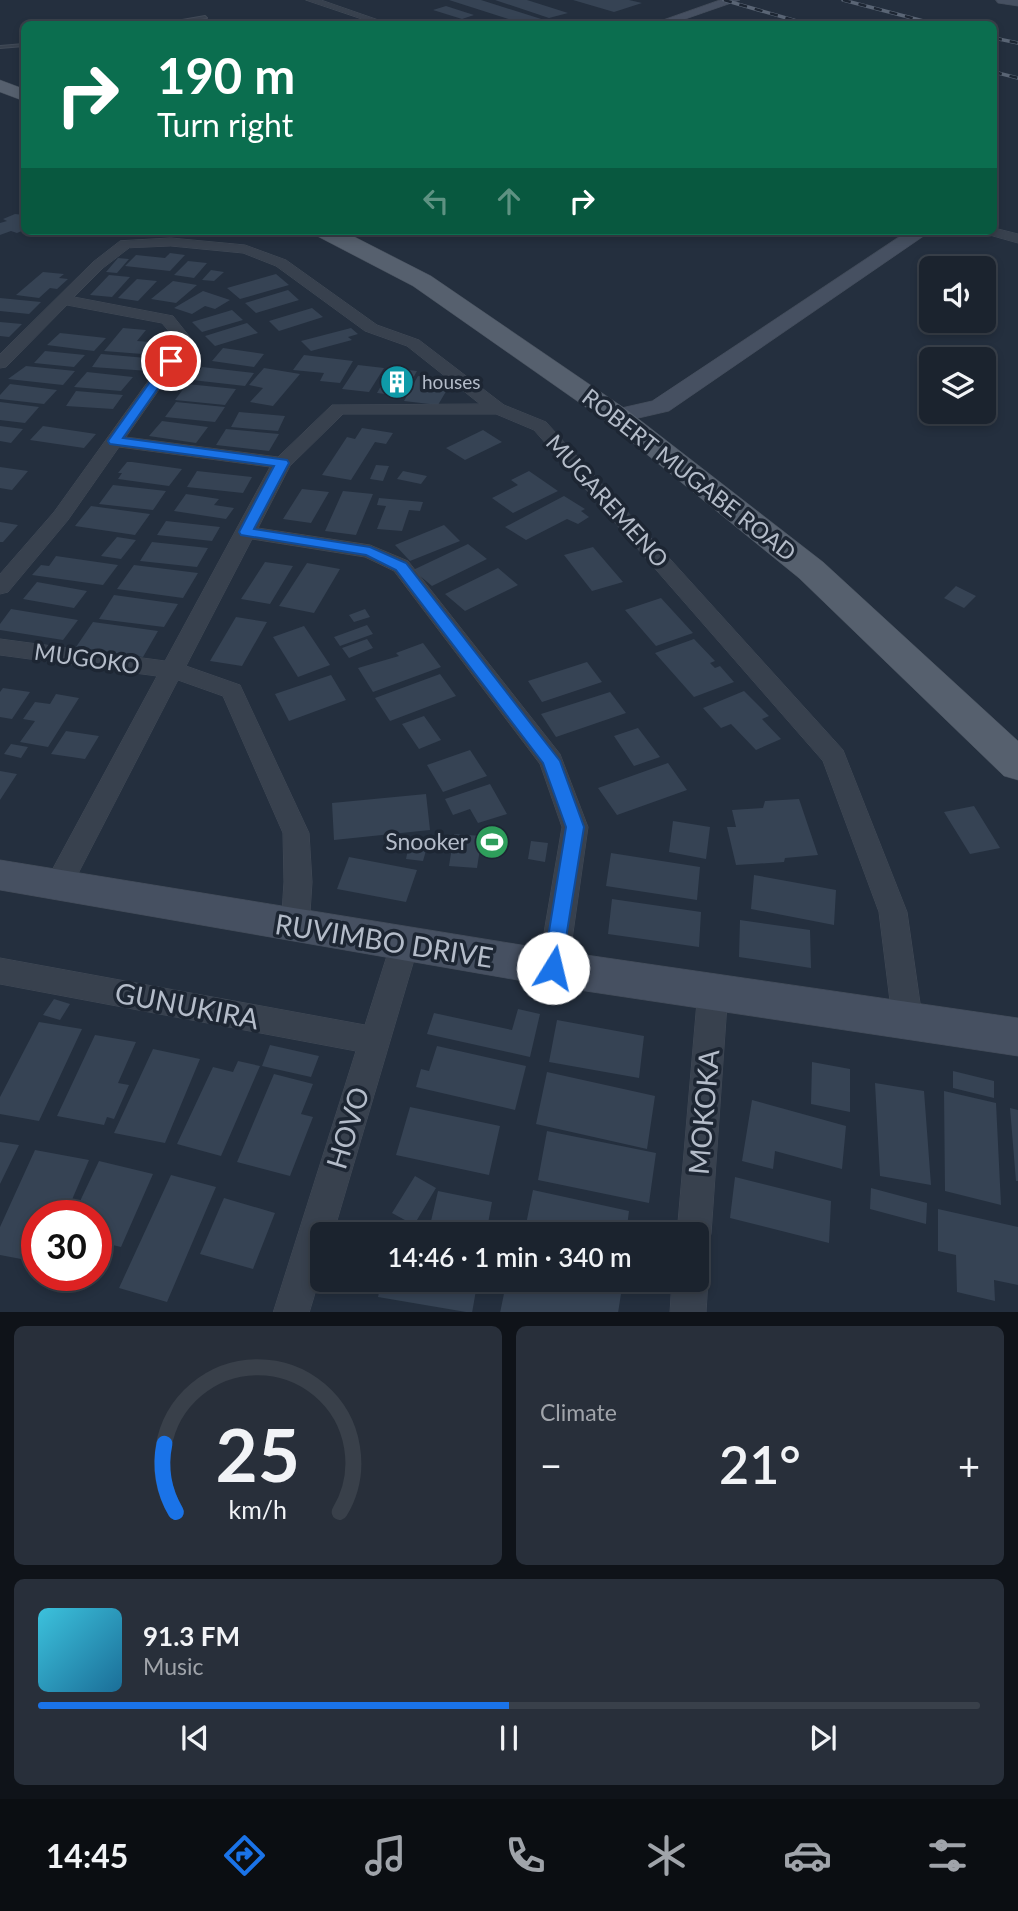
<!DOCTYPE html>
<meta charset="utf-8">
<style>
:root{--surface:#1b232e;--page:#282f3a;--text:#f1f3f6;--muted:#a0a4aa;--line:#39404a;--accent:#1a73e8}
body{margin:0;font-family:Lato,sans-serif;background:var(--page);color:var(--text);height:100vh;display:flex;flex-direction:column;font-size:26px;white-space:nowrap}
*{box-sizing:border-box;margin:0}
p{font-size:23px;color:var(--muted)}
.icon{flex:none;width:38px;height:38px;fill:none;stroke:currentColor;stroke-width:2;stroke-linecap:round;stroke-linejoin:round}
.map{position:relative;height:1312px;overflow:hidden}
.drawer{display:flex;flex-direction:column;gap:14px;padding:14px;background:#0f1319;flex:1}
.drawer>*{flex:none}
.top-card{position:absolute;left:21px;top:21px;width:976px;height:214px;border-radius:10px;box-shadow:0 4px 10px #0003,0 0 0 2px var(--line);background:#0b6e4f;color:#fff;overflow:hidden}
.fabs{position:absolute;left:919px;top:256px;display:grid;gap:14px}
.fabs a{display:grid;place-items:center;width:77px;height:77px;border-radius:10px;background:var(--surface);box-shadow:0 4px 10px #0003,0 0 0 2px var(--line);font-size:35px}
.speed{position:absolute;left:21px;top:1200px;display:flex;gap:14px;font-size:35px;font-weight:700;text-align:center}
.speed>*{display:grid;place-content:center;width:91px;height:91px;border-radius:50%;background:var(--surface);box-shadow:0 4px 10px #0003,0 0 0 2px var(--line);line-height:1}
.speed .limit{border:10px solid #d22;background:#fff;color:#111}
.pin{position:absolute;display:grid;place-items:center;width:60px;height:60px;color:#fff;margin:-30px;border:4px solid #fff;border-radius:50%;box-shadow:0 2px 7px #0007}
.me{position:absolute;width:77px;margin:-38px;rotate:9deg;stroke-linejoin:round;filter:drop-shadow(0 0 5px #0008)}
.turn{display:flex;align-items:center;gap:24px;height:147px;padding:0 21px;font-size:32px}
.turn .icon{width:91px;height:91px;stroke-width:2.5}
.turn b{display:block;font-size:49px;line-height:60px}
.lanes{display:flex;align-items:center;height:66px;padding:0 21px;background:#0003;justify-content:center;gap:35px;direction:ltr}
.lanes .off{opacity:.35}
.big{font-size:52px;font-weight:600;line-height:1.1}
.drawer .tile{flex:1;display:flex;flex-direction:column;justify-content:center;gap:10px;min-width:0;padding:0 24px;border-radius:10px;background:var(--page)}
.drawer .dial{align-items:center;gap:0}
.dial svg{height:182px;overflow:visible;fill:none;stroke:var(--line);stroke-width:7;stroke-linecap:round;text-anchor:middle}
.dial text{fill:var(--text);stroke:none}
.song{display:flex;align-items:center;gap:21px}
.cover{width:84px;height:84px;border-radius:10px;background:linear-gradient(135deg,hsl(190 70% 55%),hsl(200 70% 35%))}
.played{height:7px;border-radius:4px;background:linear-gradient(90deg,var(--accent) 50%,var(--line) 50%)}
.keys{display:flex;justify-content:space-around;direction:ltr}
.heat{display:flex;justify-content:space-between;align-items:center;font-size:38px;direction:ltr}
.drawer .tiles{flex:1;display:grid;gap:14px;grid-template-columns:1fr 1fr}
.tile:last-child{grid-column:span 2}
.trip{position:absolute;left:310px;top:1222px;width:399px;height:70px;border-radius:10px;background:var(--surface);box-shadow:0 4px 10px #0003,0 0 0 2px var(--line);font-weight:600;line-height:70px;text-align:center}
.dock{display:flex;height:112px;justify-content:space-around;align-items:center;background:#0b0e12;color:var(--muted)}
.dock .icon{width:49px;height:49px}
.dock .selected{color:var(--accent)}
.dock b{font-size:32px;color:var(--text)}
.map>svg:first-child{display:block}
.building{fill:#364354}
.lines{fill:none;stroke-linecap:round;stroke-linejoin:round}
.lane-casing{stroke:#414a57;stroke-width:2}
.street-casing{stroke:#414a57;stroke-width:1}
.secondary-casing{stroke:#414a57;stroke-width:1}
.primary-casing{stroke:#414a57;stroke-width:1}
.lane{fill:#38414e;fill-rule:evenodd}
.street{fill:#38414e;fill-rule:evenodd}
.secondary{fill:#465061;fill-rule:evenodd}
.primary{fill:#56606e;fill-rule:evenodd}
.rail-casing{stroke:#5a6575;stroke-width:3.5}
.rail{stroke:#1d2633;stroke-width:2.5;stroke-dasharray:8;stroke-linecap:butt}
.route{fill:#1a73e8;stroke:#114b97;stroke-width:2}
.labels{text-anchor:middle;stroke-width:7;stroke-linejoin:round;paint-order:stroke}
.far-poi-label{font-size:19px;fill:#b4bcc9;stroke:#1d2633;text-anchor:start}
.street-label{font-size:23px;fill:#b4bcc9;stroke:#1d2633}
.poi-label{font-size:23px;fill:#b4bcc9;stroke:#1d2633;text-anchor:end}
.near-street-label{font-size:28px;fill:#b4bcc9;stroke:#1d2633}
</style>
<div class="map">
<svg width="1018" height="1313" viewBox="0 0 1018 1313">
<rect width="100%" height="100%" fill="#242f3e"/>
<path class="building" d="M449,0H481L557,24H524Z
M495,0H527L568,13L549,18Z
M573,0H629L642,3L614,12Z
M446,6L474,15L462,19L433,10Z
M15,214L24,215V230L17,233L11,231L0,235V223L7,221L3,219Z
M170,253L185,255L170,271L125,266L136,255L165,258Z
M118,258L129,259L117,273L106,272Z
M188,261L207,263L194,278L174,275Z
M211,270L224,272L214,281L202,280Z
M43,272L64,274L59,278L68,279L57,289L50,288L39,298L16,295Z
M276,274L289,285L240,299L227,288Z
M109,275L130,277L112,297L90,295Z
M137,279L157,281L138,301L118,298Z
M173,281L197,285L176,303L151,299Z
M288,290L299,300L256,313L245,303Z
M203,291L230,300L215,309L205,306L192,314L174,308Z
M0,298L41,302L29,314L0,311Z
M312,308L323,317L279,331L269,321Z
M232,310L243,320L202,332L192,322Z
M0,322L22,324L9,337L0,336Z
M247,323L258,333L215,346L205,336Z
M123,328L146,330L137,341L163,343L155,355L104,351Z
M351,328L358,334L348,337L352,340L311,351L301,341Z
M60,333L106,338L94,351L47,345Z
M223,348L264,354L254,367L212,361Z
M45,351L85,355L74,367L34,363Z
M101,354L158,359L149,371L92,367Z
M304,355L353,361L340,383L320,381L324,373L293,370Z
M358,365L384,368L369,392L342,389Z
M26,366L75,371L63,385L8,379Z
M202,367L254,373L245,386L192,380Z
M264,368L300,374L273,406L250,402L263,388L249,385Z
M391,368L417,371L403,396L377,393Z
M87,372L133,377L121,391L74,387Z
M418,376L437,379L434,383L448,388L438,405L404,401Z
M10,384L57,390L44,404L0,399V395Z
M187,384L236,389L225,405L175,400Z
M76,391L123,395L113,409L66,406Z
M0,402L39,407L25,423L0,420Z
M176,402L225,407L215,422L165,417Z
M239,412L285,416L278,431L231,427Z
M162,421L208,427L196,443L149,436Z
M0,426L23,429L11,443L0,441Z
M43,426L96,434L84,448L30,440Z
M362,428L393,433L386,444L375,442L351,480L322,475L347,437L355,439Z
M226,429L279,434L269,451L216,445Z
M483,430L502,442L465,460L446,448Z
M127,462H132L182,469L169,486L118,479L122,473H118Z
M376,465L389,466L383,481L370,479Z
M0,467L28,471L12,490L0,488Z
M197,471L252,477L243,493L187,487Z
M403,471L427,476L421,484L397,479Z
M529,471L558,491L513,513L492,498L518,485L511,480Z
M113,485L166,491L153,510L99,504Z
M302,489L329,492L311,523L283,519Z
M343,491L373,494L356,535L325,531Z
M186,494L219,499L214,505L234,508L226,519L174,511Z
M564,496L585,509L581,511L589,517L578,524L567,519L526,540L505,527Z
M379,498L423,502L420,511L409,510L402,531L377,529L386,506L377,505Z
M91,506L150,514L135,535L75,526Z
M166,521L220,527L212,541L157,535Z
M0,522L18,525L3,542H0Z
M444,525L460,541L410,561L395,545Z
M117,537L136,540L121,559L101,556Z
M152,542L208,548L197,567L140,561Z
M468,544L487,559L432,586L413,570Z
M593,547L623,582L592,591L564,555Z
M56,556L118,565L103,585L32,575L41,565L49,566Z
M265,562L293,566L270,604L241,599Z
M307,563L340,569L314,613L279,606Z
M134,565L198,573L183,598L117,589Z
M498,568L518,585L465,611L445,594Z
M37,582L87,591L74,608L23,599Z
M956,586L976,596L964,608L944,598Z
M114,595L178,604L164,627L99,619Z
M661,598L693,633L656,646L625,610Z
M11,609L78,620L63,640L0,630V624Z
M365,609L370,617L354,622L349,615Z
M236,617L267,622L242,666L210,661Z
M93,622L158,631L143,657L76,647Z
M367,625L373,634L340,646L334,637Z
M304,626L330,665L298,677L273,637Z
M367,639L373,648L349,658L342,648Z
M694,639L715,661L710,663L715,668L720,666L734,682L694,697L655,653Z
M423,643L441,667L373,692L358,668L399,656L396,653Z
M587,662L602,682L542,702L528,681Z
M440,674L456,696L390,721L375,698Z
M331,675L346,700L289,721L275,694Z
M3,688L30,692L12,719L0,717V692Z
M744,691L769,716L762,719L781,739L756,750L731,724L721,728L703,708Z
M610,692L626,713L556,737L541,714Z
M56,694L79,698L48,747L20,742L35,721L23,719L35,702L50,704Z
M424,716L441,740L419,749L402,724Z
M638,728L660,757L634,766L614,736Z
M66,731L99,736L85,759L51,754Z
M11,744L28,747L21,758L4,754Z
M470,750L487,776L443,792L427,765Z
M668,763L687,790L617,815L598,788Z
M0,771L17,774L0,800Z
M490,784L507,814L478,823L470,809L453,815L445,799Z
M426,794L430,830L334,840L332,803Z
M799,799L818,855L785,858L784,862L736,865L727,827H736L732,810L763,808L765,801Z
M974,806L1000,848L970,854L944,812Z
M673,821L710,827L706,859L669,852Z
M454,834L482,836L477,868L449,866Z
M531,841L548,843L545,862L528,859Z
M409,845L427,847L423,861L406,859Z
M611,853L700,867L697,900L606,886Z
M349,857L417,870L406,902L337,889Z
M754,875L836,890L834,925L751,909Z
M612,899L701,912L699,947L608,934Z
M740,920L810,930L811,968L739,957Z
M54,999L70,1004L60,1020L43,1015Z
M518,1009L540,1014L530,1057L427,1034L434,1013L512,1030Z
M557,1020L644,1036L639,1078L549,1062Z
M39,1022L82,1029L39,1121L0,1114V1097Z
M95,1035L136,1042L118,1083L129,1085L114,1119L107,1117L104,1125L57,1116Z
M270,1045L319,1056L311,1077L262,1066Z
M437,1046L526,1066L515,1110L416,1087L421,1069L429,1071Z
M153,1049L200,1059L165,1143L114,1133Z
M238,1061L260,1066L221,1156L177,1144L213,1067L233,1072Z
M812,1062L850,1069V1112L811,1104Z
M953,1071L994,1081V1098L953,1088Z
M547,1072L655,1096L647,1149L536,1124Z
M274,1074L313,1084L301,1114L313,1117L290,1176L237,1162Z
M875,1083L924,1091L931,1185L880,1176Z
M944,1091L996,1103L1001,1205L945,1191Z
M752,1100L846,1126L842,1169L775,1151L773,1169L742,1161Z
M410,1107L500,1126L489,1175L396,1155Z
M1010,1108L1018,1110V1181H1016Z
M547,1131L656,1153L649,1203L538,1180Z
M0,1142L19,1145L0,1184Z
M35,1150L89,1160L65,1216H37V1262L0,1255V1227Z
M99,1161L153,1174L121,1247L96,1241V1216H73Z
M171,1175L216,1187L167,1302L119,1288Z
M415,1176L436,1188L414,1225L392,1213Z
M735,1177L831,1201L829,1243L730,1218Z
M871,1188L927,1203L926,1224L870,1209Z
M533,1190L629,1211L626,1234H524Z
M438,1191L492,1202L486,1234H428Z
M224,1198L275,1213L253,1269L200,1254Z
M938,1209L1018,1227V1285L994,1280L995,1301L957,1292L956,1255L938,1251Z
M382,1279H478L472,1313L378,1297Z
M507,1279H552L621,1294L618,1313H500Z"/>
<g class="lines">
<g class="lane-casing">
<path id="lane" d="M205,16L207,18L166,24H159Z
M24,44V46L0,48V46Z"/>
</g>
<g class="street-casing">
<path id="street" d="M306,0H321L390,24H377Z
M994,228L1018,234V243L986,234L984,231H994Z
M171,238L245,245L286,260L377,325L419,340L504,405L546,422L843,750L907,912L922,1017L918,1027L907,1031L896,1027L892,1017L879,912L823,761L534,430L496,414H343L290,466L258,528L370,545L408,561L560,754L588,827L568,968L563,977L553,981L543,977L538,968L562,827L540,764L394,571L365,557L252,539L186,666L240,685L309,833L312,882L309,928L305,936L295,940L285,936L281,928L284,882L283,833L223,696L178,680L68,893L58,896L48,893L44,885L157,676L0,655V639L165,661L270,467L119,447L68,520L8,592L0,594V574L54,512L177,341L162,323L67,305L6,367L0,368V354L93,262L120,241ZM171,246L243,253L276,266L365,331L407,346L480,404L332,405L278,457L126,437L193,341L173,316L74,297L103,268L129,248Z
M405,931L415,934L419,943L333,1234H322V1270L309,1313H273L356,1051L0,984V958L365,1025L391,943L395,934Z
M713,977L723,981L728,990L711,1234L706,1246L696,1250V1234H677L698,990L703,981Z
M696,1264L703,1266L708,1279L706,1313H670L672,1279H696Z"/>
</g>
<g class="secondary-casing">
<path id="secondary" d="M720,0H740L671,24H652Z
M996,0H1018V6L998,3Z
M908,231H931L669,411L617,423L608,421L605,416L608,411L652,401Z
M0,860L552,950L1018,1018V1056L552,986L0,890Z"/>
</g>
<g class="primary-casing">
<path id="primary" d="M0,80L24,89V101L0,92Z
M314,231H343L431,276L627,410L823,562L1018,741V780L1004,776L799,578L607,422L413,286L317,236Z"/>
</g>
<use href="#lane" class="lane"/>
<use href="#street" class="street"/>
<use href="#secondary" class="secondary"/>
<use href="#primary" class="primary"/>
<g class="rail-casing">
<path id="rail" d="M724,0L807,24
M843,0L935,24
M994,38L1018,43
M994,72L1018,78"/>
</g>
<use href="#rail" class="rail"/>
</g>
<path class="route" d="M167,358L177,361L123,438L287,460L289,463L254,529L370,547L406,563L560,761L584,827L560,975L553,977L546,975L543,968L566,827L543,763L396,570L366,555L241,535L239,532L274,466L110,444L108,441Z"/>
<defs>
<g id="building-disc" transform="scale(1.75)"><circle r="9.5" fill="#0f9aa8" stroke="#1d2633"/><path d="M-4-6H4V6H1V3H-1V6H-4ZM-2.5-4.3h1.7v1.8h-1.7ZM.8-4.3h1.7v1.8H.8ZM-2.5-1h1.7V.8h-1.7ZM.8-1h1.7V.8H.8Z" fill="#fff"/></g>
<g id="stadium-disc" transform="scale(1.75)"><circle r="9.5" fill="#2e9e5b" stroke="#1d2633"/><path d="M0-5a6.5 5 0 1 0 0 10a6.5 5 0 1 0 0-10ZM-3.5-1.8h7v3.6h-7Z" fill="#fff"/></g>
</defs>
<g fill-rule="evenodd">
<use href="#building-disc" x="397" y="382"/>
<use href="#stadium-disc" x="492" y="842"/>
</g>
<g class="labels">
<g class="far-poi-label">
<text x="422" y="389">houses</text>
</g>
<g class="street-label">
<text transform="translate(689 475) rotate(38)" y="8">ROBERT MUGABE ROAD</text>
<text transform="translate(607 501) rotate(48)" y="8">MUGAREMENO</text>
<text transform="translate(87 659) rotate(8)" y="8">MUGOKO</text>
</g>
<g class="poi-label">
<text x="468" y="850">Snooker</text>
</g>
<g class="near-street-label">
<text transform="translate(384 941) rotate(9)" y="10">RUVIMBO DRIVE</text>
<text transform="translate(187 1006) rotate(11)" y="10">GUNUKIRA</text>
<text transform="translate(704 1112) rotate(-85)" y="10">MOKOKA</text>
<text transform="translate(348 1128) rotate(-73)" y="10">HOVO</text>
</g>
</g>
</svg>
<div class="fabs">
<a><svg class="icon" aria-label="sound" viewBox="0 0 24 24"><path d="M4 9h4l5-4v14l-5-4H4zM17 9q2 3 0 6"/></svg></a>
<a><svg class="icon" aria-label="layers" viewBox="0 0 24 24"><path d="M12 4l9 5-9 5-9-5zM3 14l9 5 9-5"/></svg></a>
</div>
<div class="speed"><div class="limit">30</div></div>
<div class="pin" style="left:171px;top:361px;background:#d93025"><svg class="icon" aria-label="arrive" viewBox="0 0 24 24"><path d="M6 21V4h12l-3 4 3 4H6"/></svg></div>
<svg class="me" style="left:553px;top:968px" viewBox="-20 -20 40 40"><circle r="19" fill="#fff"/><path d="M0-13L10 11 0 6-10 11z" fill="#1a73e8"/></svg>
<div class="trip">14:46 · 1 min · 340 m</div>
<div class="top-card">
<div class="turn"><svg class="icon" aria-label="right" viewBox="0 0 24 24"><path d="M7 20v-9h11M14 6l5 5-5 5"/></svg><div><b>190 m</b>Turn right</div></div>
<div class="lanes"><svg class="icon off" aria-label="left" viewBox="0 0 24 24"><path d="M17 20v-9H6M10 6l-5 5 5 5"/></svg><svg class="icon off" aria-label="ahead" viewBox="0 0 24 24"><path d="M12 20V5M6 11l6-6 6 6"/></svg><svg class="icon" aria-label="right" viewBox="0 0 24 24"><path d="M7 20v-9h11M14 6l5 5-5 5"/></svg></div>
</div>
</div>
<section class="drawer">
<div class="tiles">
<div class="tile dial"><svg viewBox="0 0 100 80">
<path d="M14 69A42 42 0 1 1 86 69"/>
<path d="M14 69A42 42 0 0 1 9 39" stroke="#1a73e8"/>
<text x="50" y="56" font-size="32" font-weight="700">25</text>
<text x="50" y="72" font-size="11">km/h</text>
</svg></div>
<div class="tile"><p>Climate</p>
<div class="heat"><a>−</a><b class="big">21°</b><a>+</a></div>
</div>
<div class="tile">
<div class="song"><i class="cover"></i><div><b>91.3 FM</b><p>Music</p></div></div>
<div class="played"></div>
<div class="keys"><svg class="icon" aria-label="previous" viewBox="0 0 24 24"><path d="M18 5L8 12l10 7zM5 5v14"/></svg><svg class="icon" aria-label="pause" viewBox="0 0 24 24"><path d="M8 5v14M16 5v14"/></svg><svg class="icon" aria-label="next" viewBox="0 0 24 24"><path d="M6 5l10 7-10 7zM19 5v14"/></svg></div>
</div>
</div>
</section>
<nav class="dock">
<b>14:45</b>
<svg class="icon selected" aria-label="directions" viewBox="0 0 24 24"><path d="M12 3l9 9-9 9-9-9zM9 14v-3h6M13 9l2 2-2 2"/></svg>
<svg class="icon" aria-label="music" viewBox="0 0 24 24"><path d="M9 18V5l10-2v13"/><circle cx="6" cy="18" r="3"/><circle cx="16" cy="16" r="3"/></svg>
<svg class="icon" aria-label="phone" viewBox="0 0 24 24"><path d="M5 4h4l2 5-3 2q2 4 5 5l2-3 5 2v4C11 20 4 13 5 4z"/></svg>
<svg class="icon" aria-label="climate" viewBox="0 0 24 24"><path d="M12 3v18M4 7l16 10M4 17L20 7"/></svg>
<svg class="icon" aria-label="car" viewBox="0 0 24 24"><path d="M5 17H2v-5l4-1 3-4h7l3 4 3 1v5h-3M9 17h6M6 11h13"/><circle cx="7" cy="17" r="2"/><circle cx="17" cy="17" r="2"/></svg>
<svg class="icon" aria-label="filters" viewBox="0 0 24 24"><path d="M4 7h16M4 17h16"/><circle cx="9" cy="7" r="2"/><circle cx="15" cy="17" r="2"/></svg>
</nav>
